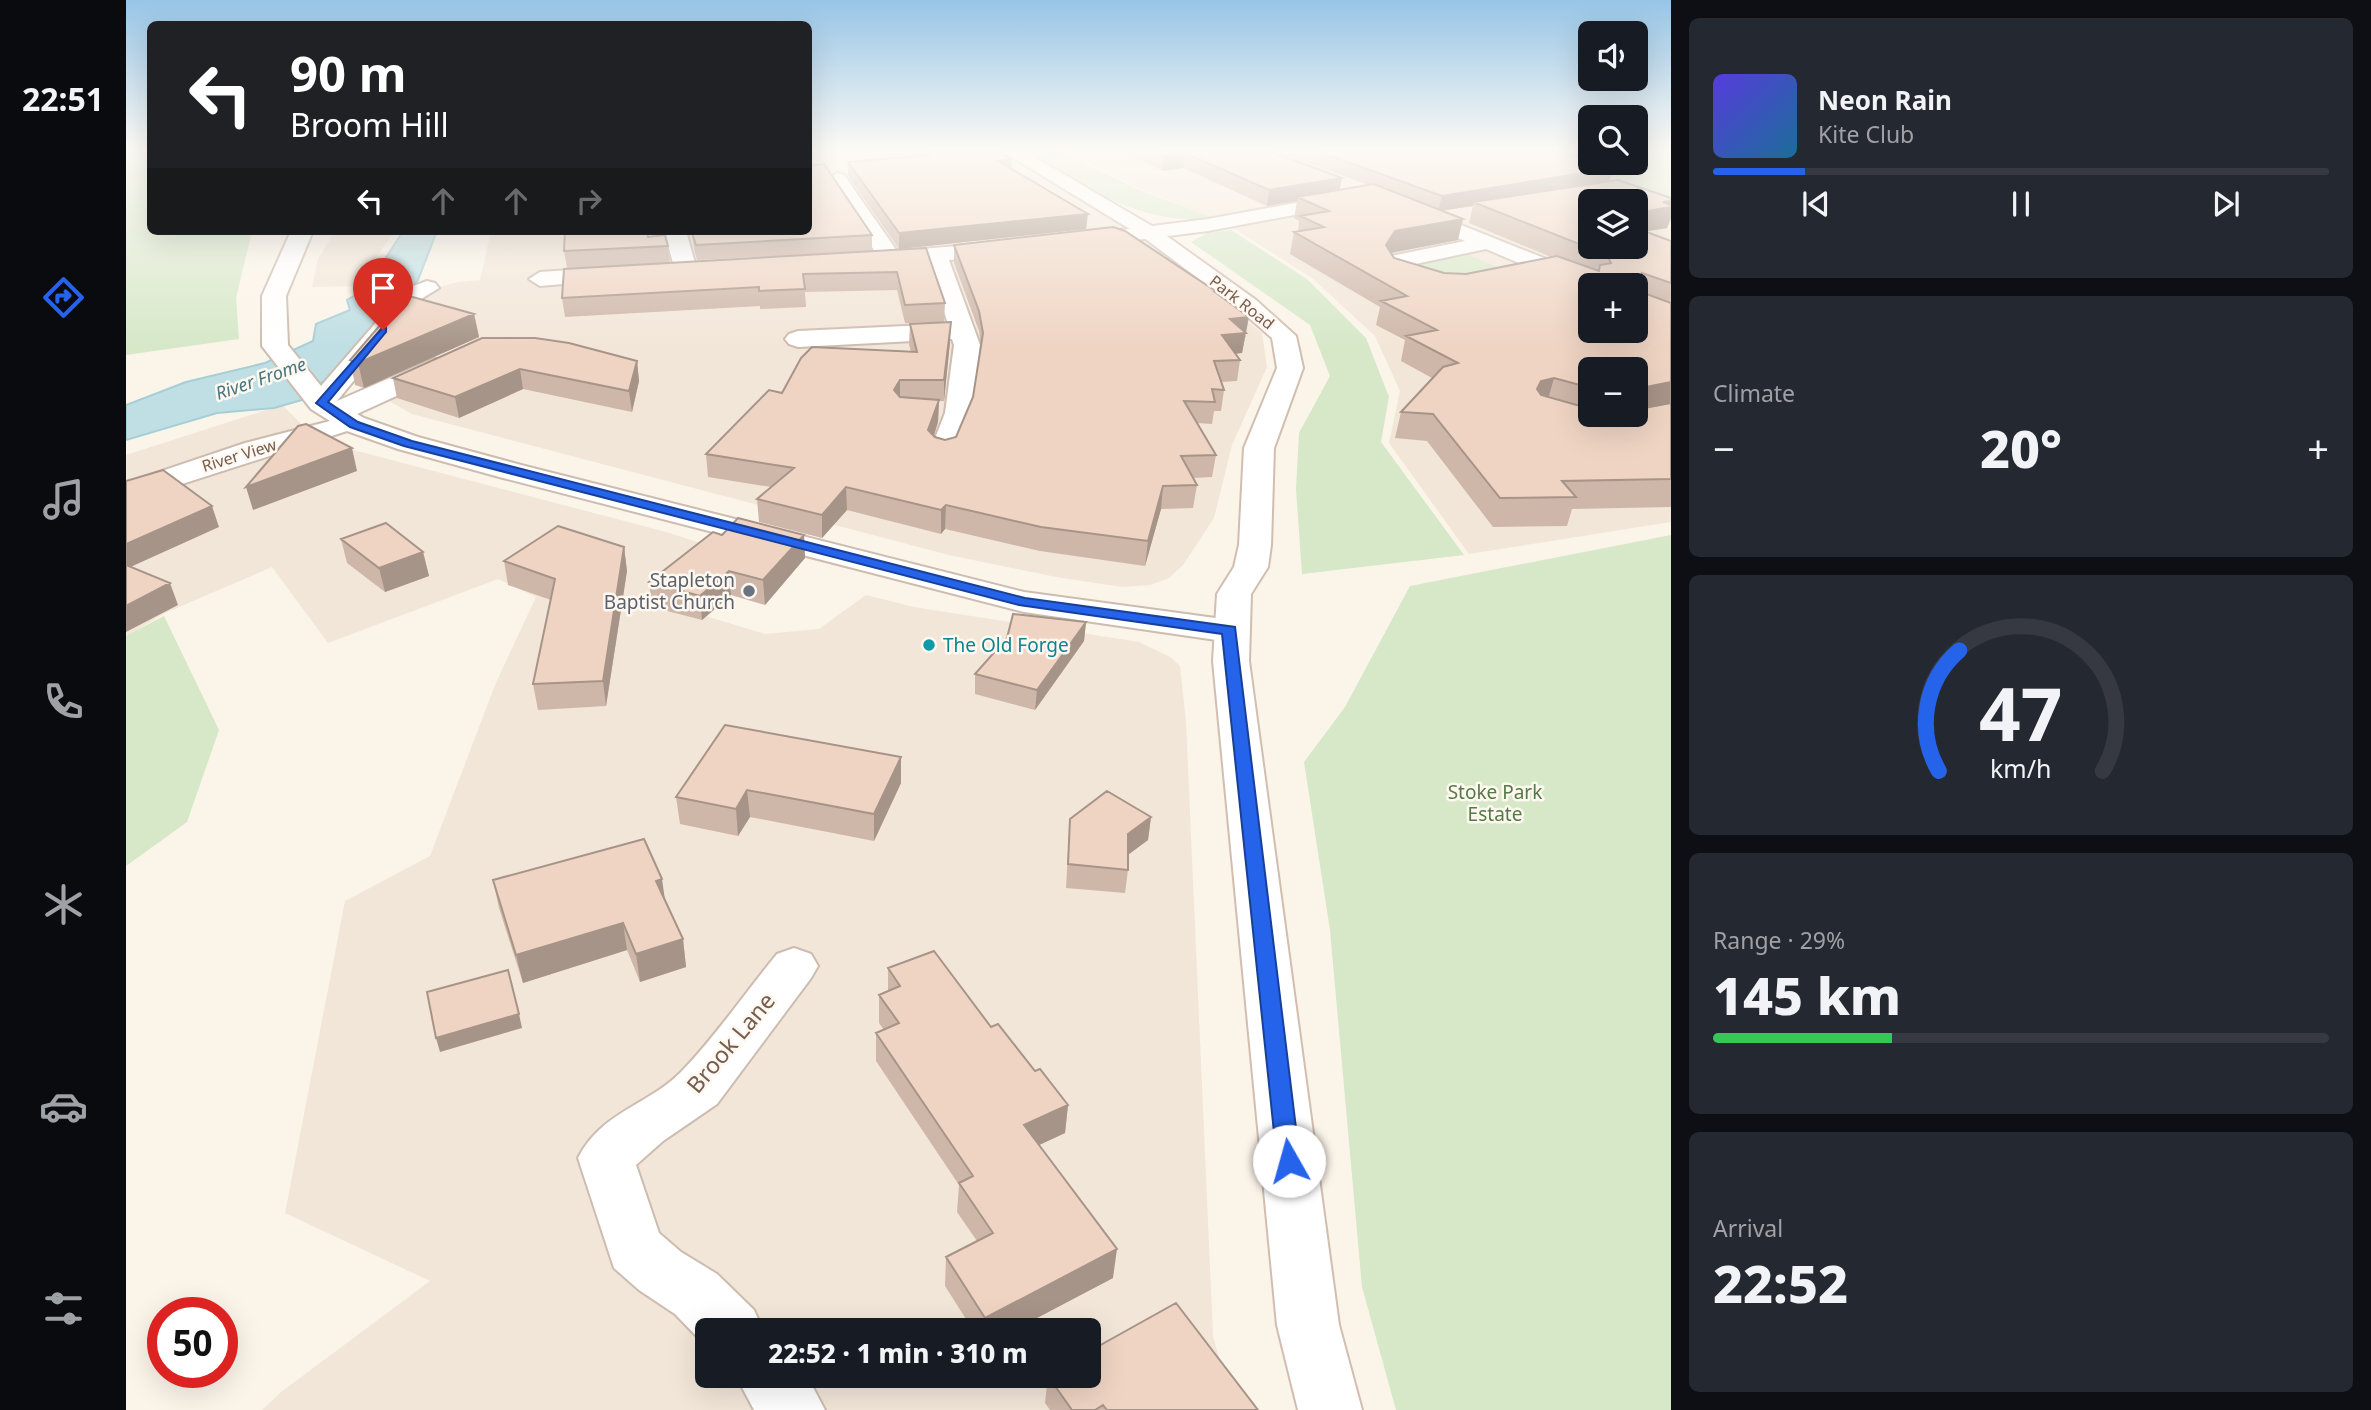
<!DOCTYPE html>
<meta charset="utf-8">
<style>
:root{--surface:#171b24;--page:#242831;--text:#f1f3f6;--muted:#9ea1a6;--line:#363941;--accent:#2563eb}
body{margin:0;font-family:"Noto Sans",sans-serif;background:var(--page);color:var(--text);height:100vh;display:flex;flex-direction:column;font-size:26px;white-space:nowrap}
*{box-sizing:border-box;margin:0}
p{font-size:23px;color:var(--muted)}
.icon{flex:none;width:38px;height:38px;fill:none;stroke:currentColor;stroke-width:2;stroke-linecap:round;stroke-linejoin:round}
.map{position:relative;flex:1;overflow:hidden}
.sheet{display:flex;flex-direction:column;gap:18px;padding:18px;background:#0d0f14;width:700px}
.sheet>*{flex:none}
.guide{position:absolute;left:21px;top:21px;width:665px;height:214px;border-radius:10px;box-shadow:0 7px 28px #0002;background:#202124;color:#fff;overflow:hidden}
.buttons{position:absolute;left:1452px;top:21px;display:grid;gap:14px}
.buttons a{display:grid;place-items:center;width:70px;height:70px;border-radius:10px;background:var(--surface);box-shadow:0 7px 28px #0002;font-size:35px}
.speed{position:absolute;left:21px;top:1297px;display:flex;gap:14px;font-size:35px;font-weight:700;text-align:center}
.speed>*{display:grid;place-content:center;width:91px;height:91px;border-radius:50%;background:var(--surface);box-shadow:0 7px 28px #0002;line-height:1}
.speed .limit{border:10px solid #d22;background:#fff;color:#111}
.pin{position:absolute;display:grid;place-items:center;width:60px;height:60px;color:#fff;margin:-72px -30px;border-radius:50% 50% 50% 0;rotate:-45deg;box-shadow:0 0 7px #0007}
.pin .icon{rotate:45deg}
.me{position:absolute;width:77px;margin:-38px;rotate:353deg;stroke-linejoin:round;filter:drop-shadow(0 0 5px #0008)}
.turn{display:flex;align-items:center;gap:24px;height:147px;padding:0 28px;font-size:32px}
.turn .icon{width:91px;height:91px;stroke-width:2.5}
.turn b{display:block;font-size:49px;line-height:60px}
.lanes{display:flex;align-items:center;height:66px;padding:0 28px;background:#0003;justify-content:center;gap:35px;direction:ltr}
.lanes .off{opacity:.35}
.big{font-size:52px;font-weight:800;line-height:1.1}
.sheet .widget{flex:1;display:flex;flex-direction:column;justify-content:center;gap:10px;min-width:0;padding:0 24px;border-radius:10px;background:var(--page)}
.sheet .dial{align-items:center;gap:0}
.dial svg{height:182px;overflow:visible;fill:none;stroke:var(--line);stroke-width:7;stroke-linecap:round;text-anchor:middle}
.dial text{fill:var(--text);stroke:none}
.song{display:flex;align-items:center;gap:21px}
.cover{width:84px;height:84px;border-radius:10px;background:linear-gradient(135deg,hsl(250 70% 55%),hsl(200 70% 35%))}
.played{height:7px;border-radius:4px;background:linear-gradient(90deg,var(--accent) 15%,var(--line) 15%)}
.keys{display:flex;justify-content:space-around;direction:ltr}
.heat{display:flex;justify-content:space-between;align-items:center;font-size:38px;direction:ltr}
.charge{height:10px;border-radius:5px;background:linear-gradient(90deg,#34c759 29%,var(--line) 0)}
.trip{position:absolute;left:569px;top:1318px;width:406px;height:70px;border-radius:10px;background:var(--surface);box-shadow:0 7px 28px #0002;font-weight:800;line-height:70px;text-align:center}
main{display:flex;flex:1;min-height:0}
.tab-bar{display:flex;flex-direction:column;width:126px;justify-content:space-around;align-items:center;background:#090b0e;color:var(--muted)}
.tab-bar .icon{width:49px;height:49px}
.tab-bar .active{color:var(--accent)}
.tab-bar b{font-size:32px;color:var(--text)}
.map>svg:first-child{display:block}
.residential{fill:#f2e6d8;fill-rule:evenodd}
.green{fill:#d6e8c8}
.water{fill:#bfdfe4;stroke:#a6ced5;stroke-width:2}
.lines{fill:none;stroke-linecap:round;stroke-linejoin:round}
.street-casing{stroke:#cdbcb0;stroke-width:4}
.secondary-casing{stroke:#d1beb0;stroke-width:4}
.street{fill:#fff;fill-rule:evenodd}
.secondary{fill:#fff;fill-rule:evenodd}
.wall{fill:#ceb6a8;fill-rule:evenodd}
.shaded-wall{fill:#a79488}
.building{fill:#efd4c3;stroke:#a79488;stroke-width:2;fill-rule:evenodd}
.route{fill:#2563eb;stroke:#184099;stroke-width:2}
.worship-dot{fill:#6b7280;stroke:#fef8f0;stroke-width:2.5}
.culture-dot{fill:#0f9aa8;stroke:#fef8f0;stroke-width:2.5}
.labels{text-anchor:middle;stroke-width:5;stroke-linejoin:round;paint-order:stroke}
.far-street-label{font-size:16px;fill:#745c4e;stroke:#fef8f0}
.far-water-label{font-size:18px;font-style:italic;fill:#46767f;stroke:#fef8f0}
.worship-label{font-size:19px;fill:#5b616d;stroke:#fef8f0;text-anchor:end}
.culture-label{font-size:19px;fill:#0d838f;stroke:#fef8f0;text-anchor:start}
.park-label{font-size:19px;fill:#567947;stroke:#fef8f0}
.near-street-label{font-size:23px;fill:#745c4e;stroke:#fef8f0}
</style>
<main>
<nav class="tab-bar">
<b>22:51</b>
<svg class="icon active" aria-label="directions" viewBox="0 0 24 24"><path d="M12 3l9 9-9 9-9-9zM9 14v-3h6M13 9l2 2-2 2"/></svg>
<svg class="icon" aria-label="music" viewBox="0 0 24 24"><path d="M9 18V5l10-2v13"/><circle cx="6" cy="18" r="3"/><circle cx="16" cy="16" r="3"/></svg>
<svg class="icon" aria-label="phone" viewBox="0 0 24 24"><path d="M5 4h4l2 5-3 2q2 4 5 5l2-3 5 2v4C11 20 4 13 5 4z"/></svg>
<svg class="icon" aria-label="climate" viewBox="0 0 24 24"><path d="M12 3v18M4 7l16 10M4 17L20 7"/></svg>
<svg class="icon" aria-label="car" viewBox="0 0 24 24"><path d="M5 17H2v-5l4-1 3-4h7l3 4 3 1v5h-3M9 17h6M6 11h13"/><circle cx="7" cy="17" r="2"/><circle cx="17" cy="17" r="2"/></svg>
<svg class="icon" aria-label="filters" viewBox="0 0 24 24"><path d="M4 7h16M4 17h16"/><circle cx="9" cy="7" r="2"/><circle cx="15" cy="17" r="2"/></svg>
</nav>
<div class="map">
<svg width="1545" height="1410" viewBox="0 0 1545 1410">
<rect width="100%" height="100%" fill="#fbf4e9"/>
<path class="residential" d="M683,151H869L1018,238L1136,333L1141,367L1106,445L1088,518L1057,565L1043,578L1024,585L996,587L930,577L823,555L286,414L241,388L231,372L303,290L332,282L354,280L365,231H682Z
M939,151H1419V155L1519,190L1465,201V247H1510V205L1545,217V239L1533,241L1545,247V522L1343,554L1263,443L1274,391L1249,336L1186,278L1102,225L1015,189ZM1465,285H1510V331H1465ZM1465,369H1510V415H1465Z
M209,231H269L229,286L186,287L192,259Z
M156,405L193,441L544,533L589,548L524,599L639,634L693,629L740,595L788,607L1013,642L1044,657L1054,666L1060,722L1087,1336L1108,1410H136L155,1392L304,1281L159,1213L219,901L304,856L369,685L410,597L372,579L202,643L146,567L39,613L0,637V455ZM581,1330H962V1376H581Z"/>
<path class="green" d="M0,151H24V231H126L110,298L113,339L0,355Z
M903,151H933L1018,192L1085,217C1020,229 956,185 903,151Z
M1422,151H1465V163H1510V151H1545V216L1510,201L1521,190L1420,155Z
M1105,230L1181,279L1240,338L1263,397L1255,442L1338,555L1176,574L1170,489L1173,433L1204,376L1184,325L1065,242L1081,233Z
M1341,254L1384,273L1338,281L1294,267L1301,262Z
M1545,535V1410H1270L1236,1287L1204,930L1178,762L1219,707L1284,586Z
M38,616L93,730L61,822L0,866V636Z"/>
<path class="water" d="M277,231H311L292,280L231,349L179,399L148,408L91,413L0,440V405L60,382L139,363L187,341L190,324L224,310L221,300L240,289Z"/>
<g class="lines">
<g class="street-casing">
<path id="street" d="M711,173L718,175L771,251L880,242L891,249L880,256L823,260L854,345L847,413L829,457L819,460L809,457L804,451L819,413L828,345L826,339L672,347L663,344L659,339L663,334L672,331L822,324L802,262L744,264L741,259L750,253L701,179Z
M1219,194L1226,196L1229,200L1226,204L1082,231L954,247L943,241L954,235L1082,219Z
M1285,205L1473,280L1477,285H1465V292L1457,290L1360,249L1280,266L1312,280L1316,285L1312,290H1296L1264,278L1258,266L1265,256L1339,241L1278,215L1275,211Z
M165,231H187L160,296L162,345L195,386L279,289L301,281L309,283L313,288L295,299L211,401L307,359H325L329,365L325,371L231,414L238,418L292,437L399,466L898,592L1104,620L1117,623L1122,631L1117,639L1104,642L898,612L377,478L272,449L221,431L0,502V483L119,443L204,421L185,409L136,346V296Z
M538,231H560L571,270L568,275H552L549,270Z
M489,267L500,274L497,279L414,286L403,279L414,272Z
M668,948L685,954L692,966L685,978L591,1104L537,1141L510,1165L533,1233L555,1252L591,1274L628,1310L637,1330H581V1347L549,1314L513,1290L488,1268L452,1158C475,1112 524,1104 555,1072C590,1036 619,993 651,954Z
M610,1376H681L699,1410H628Z"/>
</g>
<g class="secondary-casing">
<path id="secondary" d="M876,151H898L1031,229L1130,300L1170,336L1177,368L1148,448L1145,545L1142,567L1125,594L1123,661L1213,1325L1236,1410H1172L1151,1325L1087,661L1091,594L1108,567L1113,545L1118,448L1151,368L1146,338L1114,310L1017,237Z"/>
</g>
<use href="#street" class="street"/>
<use href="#secondary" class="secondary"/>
</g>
<path class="wall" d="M782,151H873L886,169L960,229L773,249L722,176V162L789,157Z
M996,151H1143L1214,190L1242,185L1149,151H1432L1484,181L1545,198V218L1541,228L1519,231L1545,241V507L1446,509L1441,526L1367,527L1301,441L1269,438L1275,412L1306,378L1275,361L1279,340L1250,325L1254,307L1164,254L1168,232L1172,231L1173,221L1168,218L1171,201L1141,206L1057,168L1037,171ZM1347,206L1343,223L1425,257L1340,274L1318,273L1268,258L1265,253L1332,240L1316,211ZM1465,369H1510V415H1465Z
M566,233L746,235V251L571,260L568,249Z
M522,237L542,246L544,263L441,268L438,251Z
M828,245L1091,294L1120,337H1119L1116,353L1109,354L1114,360L1111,381L1095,382L1098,390L1095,411H1088L1086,424L1071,423L1090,455L1086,477L1067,478L1071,485L1067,508L1035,509L1019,566L914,551L819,529L815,534L721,510L696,538L633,522L631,499L645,487L582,477L580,454L656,393L785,352L783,344L784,324L824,342L818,401H813L812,422L808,436L819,440L830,437L847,397L855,346L853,331L828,263Z
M800,248L819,303L818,322L779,323L771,290L679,292L680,307L634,309V306L439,317L436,298Z
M348,314L353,337L238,388L229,385L224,360Z
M511,361L513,381L506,412L397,389L333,418L271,398L267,378Z
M596,535H678L679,558L639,605L605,595L576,620L526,607L523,582Z
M215,539L297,552L303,576L259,592L221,563Z
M498,547L501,571L480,706L412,710L407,684L425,600L382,585L378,561Z
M960,622L958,641L909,710L849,694V674Z
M599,725L775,783L748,841L624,817L612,836L554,824L550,797Z
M1025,817L1022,840L1002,855V870L999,893L940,888L944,819Z
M367,880L539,901L557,939L560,967L514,982L501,950L397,983L373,908Z
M762,968L865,1027L942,1105L939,1133L913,1145L987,1278L888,1330H847L819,1286L820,1257L851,1241L831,1212L833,1185L750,1061V1033L758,1030L753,1023V995L762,991Z
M922,1376L1132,1410H924L919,1403Z"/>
<path class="shaded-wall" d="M1059,153L1057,168L1037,171L1038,156Z
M886,159L885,174L872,161Z
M1487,168L1483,183L1347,202V206L1312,211L1316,196Z
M1216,178L1213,193L1171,197V201L1141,206L1143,190Z
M1545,201V218L1541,228L1510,233V213L1537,202Z
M962,214L960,229L773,249V233Z
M1337,219L1332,240L1264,253L1260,245L1269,231Z
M348,314L353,337L238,388L232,363Z
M1123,317L1116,353L1093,355L1096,335L1104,319Z
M825,322L824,342L818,401V380Z
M511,361L513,381L506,412L503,391Z
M394,369L397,389L333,418L329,397Z
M1428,378L1421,403L1411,389L1415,381Z
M774,380V401L768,390Z
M1545,382V405L1510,413V389Z
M813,400L812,422L802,453V430Z
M226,448L231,471L127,510L120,487Z
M1037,486L1035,509L1019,566L1022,541Z
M720,487L721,510L696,538V515Z
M820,505L819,529L815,534V510Z
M86,506L93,527L0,569V544Z
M678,535L679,558L639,605L637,580Z
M498,547L501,571L480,706L477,681Z
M297,552L303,576L259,592L253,568Z
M603,571L605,595L576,620L574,596Z
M44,583L52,605L0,632V606Z
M960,622L958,641L909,710L911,690Z
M775,757V783L748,841V814Z
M621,790L624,817L612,836L610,809Z
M1025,817L1022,840L999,857L1002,834Z
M536,879L540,907L530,881Z
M497,923L501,950L397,983L390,955Z
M557,939L560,967L514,982L510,954Z
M393,1014L396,1028L314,1052L310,1038Z
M942,1105L939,1133L896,1153L898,1125Z
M991,1249L987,1278L888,1330H858L859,1318Z"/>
<path class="building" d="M799,151H873L886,159L872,161L962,214L773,233L722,162L804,155Z
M1028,151H1143L1216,178L1143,190L1059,153L1038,156Z
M1191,151H1432L1465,161V163H1470L1487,168L1316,196Z
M698,164L746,235L570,245L566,233L589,231H682V166Z
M1492,180L1545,198V201L1537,202L1545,205V207L1510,213V201H1465V247H1510V228L1545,241V283L1516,273L1515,292L1545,303V382L1510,389V369H1465V388L1428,378L1415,381L1411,389L1415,395L1465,409V415H1510V409L1518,408L1545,403V479L1436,481L1450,497L1374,498L1307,414L1275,412L1317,367L1332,363L1280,336L1311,330L1255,301L1281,296L1168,232L1198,227L1174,216L1203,211L1171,197L1248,184L1337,219L1269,231L1260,245L1268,258L1318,273L1340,274L1431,256L1473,271L1474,265L1485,263L1481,255L1347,202ZM1465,285H1510V331H1465Z
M987,227L999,231L1091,292H1089L1123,317L1104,319L1120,333L1096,335L1114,360L1088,361L1098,390L1086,389L1089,402L1058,401L1090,455L1055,456L1071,485L1037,486L1022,541L915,527L820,505L815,510L720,487L696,515L631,499L668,468L580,454L643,390L656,393L675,358L686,347L791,352L784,324L825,322L818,380H774L768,390L774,397L813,400L802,430L809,437L819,440L830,437L847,397L857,333L853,311L828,245Z
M439,231H521L522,237L539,235L542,246L438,251Z
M800,248L819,303L779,305L771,272L677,274L679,289L633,291V287L436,298L438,269Z
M283,296L348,314L232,363L224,360L255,324Z
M356,338H409L443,343L511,361L503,391L394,369L329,397L267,378Z
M180,424L226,448L120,487L172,426Z
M37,470L86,506L0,544V481Z
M612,518L678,535L637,580L603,571L574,596L523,582L587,532L596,535Z
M260,523L297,552L253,568L215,539Z
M432,526L498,547L477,681L407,684L429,579L378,561Z
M0,565L44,583L0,606Z
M887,614L960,622L911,690L849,674L881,638Z
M599,725L775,757L748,814L621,790L610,809L550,797Z
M981,791L1025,817L1002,834V870L942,864L944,819Z
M518,839L536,879L530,881L557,939L510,954L497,923L390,955L367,880Z
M808,951L865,1027L872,1024L909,1071L914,1069L942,1105L898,1125L991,1249L859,1318L820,1257L867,1233L833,1183L847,1176L750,1033L773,1023L753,995L774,986L762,968Z
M382,970L393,1014L310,1038L301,992Z
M1050,1303L1132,1410H981L977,1405L969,1410H946L922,1376H962V1352Z"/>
<linearGradient id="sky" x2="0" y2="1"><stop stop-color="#97c5e6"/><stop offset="0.43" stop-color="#fdfaf5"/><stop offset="1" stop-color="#fdfaf5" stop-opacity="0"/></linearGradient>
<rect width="1545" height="348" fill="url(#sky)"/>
<path class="route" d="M257,327L260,328V332L202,402L232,422L286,441L899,598L1109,627L1174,1161L1171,1168L1163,1171L1155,1168L1151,1161L1096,634L893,605L278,446L224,427L190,403Z"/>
<circle class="worship-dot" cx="623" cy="591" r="7"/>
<circle class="culture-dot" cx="803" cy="645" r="7"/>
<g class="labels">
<g class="far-street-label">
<text transform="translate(1116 302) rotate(38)" y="6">Park Road</text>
<text transform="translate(113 455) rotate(-17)" y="6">River View</text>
</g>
<g class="far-water-label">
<text transform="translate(135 379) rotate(-19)" y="6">River Frome</text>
</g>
<g class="worship-label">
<text x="609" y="587">Stapleton<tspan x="609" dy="22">Baptist Church</tspan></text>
</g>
<g class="culture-label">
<text x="817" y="652">The Old Forge</text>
</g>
<g class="park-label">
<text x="1369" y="799">Stoke Park<tspan x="1369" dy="22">Estate</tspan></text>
</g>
<g class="near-street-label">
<text transform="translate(605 1043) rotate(-50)" y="8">Brook Lane</text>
</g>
</g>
</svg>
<div class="buttons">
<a><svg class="icon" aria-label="sound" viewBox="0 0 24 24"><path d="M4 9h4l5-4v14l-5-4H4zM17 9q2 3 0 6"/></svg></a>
<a><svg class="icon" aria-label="search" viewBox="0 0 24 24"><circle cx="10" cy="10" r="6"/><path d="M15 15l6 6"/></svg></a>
<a><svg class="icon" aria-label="layers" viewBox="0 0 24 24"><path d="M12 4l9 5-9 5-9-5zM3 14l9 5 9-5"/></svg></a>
<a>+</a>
<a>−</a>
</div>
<div class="speed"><div class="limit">50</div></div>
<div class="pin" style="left:257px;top:330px;background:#d93025"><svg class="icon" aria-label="arrive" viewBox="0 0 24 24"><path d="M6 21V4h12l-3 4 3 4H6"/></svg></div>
<svg class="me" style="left:1163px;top:1161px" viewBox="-20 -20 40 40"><circle r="19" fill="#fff"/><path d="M0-13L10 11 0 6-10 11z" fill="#2563eb"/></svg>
<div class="trip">22:52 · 1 min · 310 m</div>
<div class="guide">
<div class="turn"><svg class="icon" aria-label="left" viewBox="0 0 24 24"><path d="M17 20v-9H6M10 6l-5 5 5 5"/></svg><div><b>90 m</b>Broom Hill</div></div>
<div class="lanes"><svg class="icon" aria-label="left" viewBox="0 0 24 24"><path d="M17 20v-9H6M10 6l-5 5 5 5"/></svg><svg class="icon off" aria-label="ahead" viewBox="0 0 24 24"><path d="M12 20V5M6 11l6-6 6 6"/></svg><svg class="icon off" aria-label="ahead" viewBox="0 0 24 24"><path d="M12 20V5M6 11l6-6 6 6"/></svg><svg class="icon off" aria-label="right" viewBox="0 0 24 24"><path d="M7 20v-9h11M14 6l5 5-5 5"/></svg></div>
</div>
</div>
<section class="sheet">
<div class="widget">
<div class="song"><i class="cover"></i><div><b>Neon Rain</b><p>Kite Club</p></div></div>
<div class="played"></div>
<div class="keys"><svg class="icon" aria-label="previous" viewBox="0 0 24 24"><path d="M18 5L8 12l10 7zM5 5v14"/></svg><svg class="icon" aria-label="pause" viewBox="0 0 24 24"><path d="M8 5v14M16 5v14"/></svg><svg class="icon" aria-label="next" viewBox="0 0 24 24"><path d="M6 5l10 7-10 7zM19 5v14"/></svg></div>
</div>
<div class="widget"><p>Climate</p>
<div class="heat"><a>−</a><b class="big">20°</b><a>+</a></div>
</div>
<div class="widget dial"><svg viewBox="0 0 100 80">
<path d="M14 69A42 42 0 1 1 86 69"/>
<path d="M14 69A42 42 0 0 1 23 16" stroke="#2563eb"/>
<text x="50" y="56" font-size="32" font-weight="700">47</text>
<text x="50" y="72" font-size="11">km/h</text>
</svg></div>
<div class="widget"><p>Range · 29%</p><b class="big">145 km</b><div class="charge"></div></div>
<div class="widget"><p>Arrival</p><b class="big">22:52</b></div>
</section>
</main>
